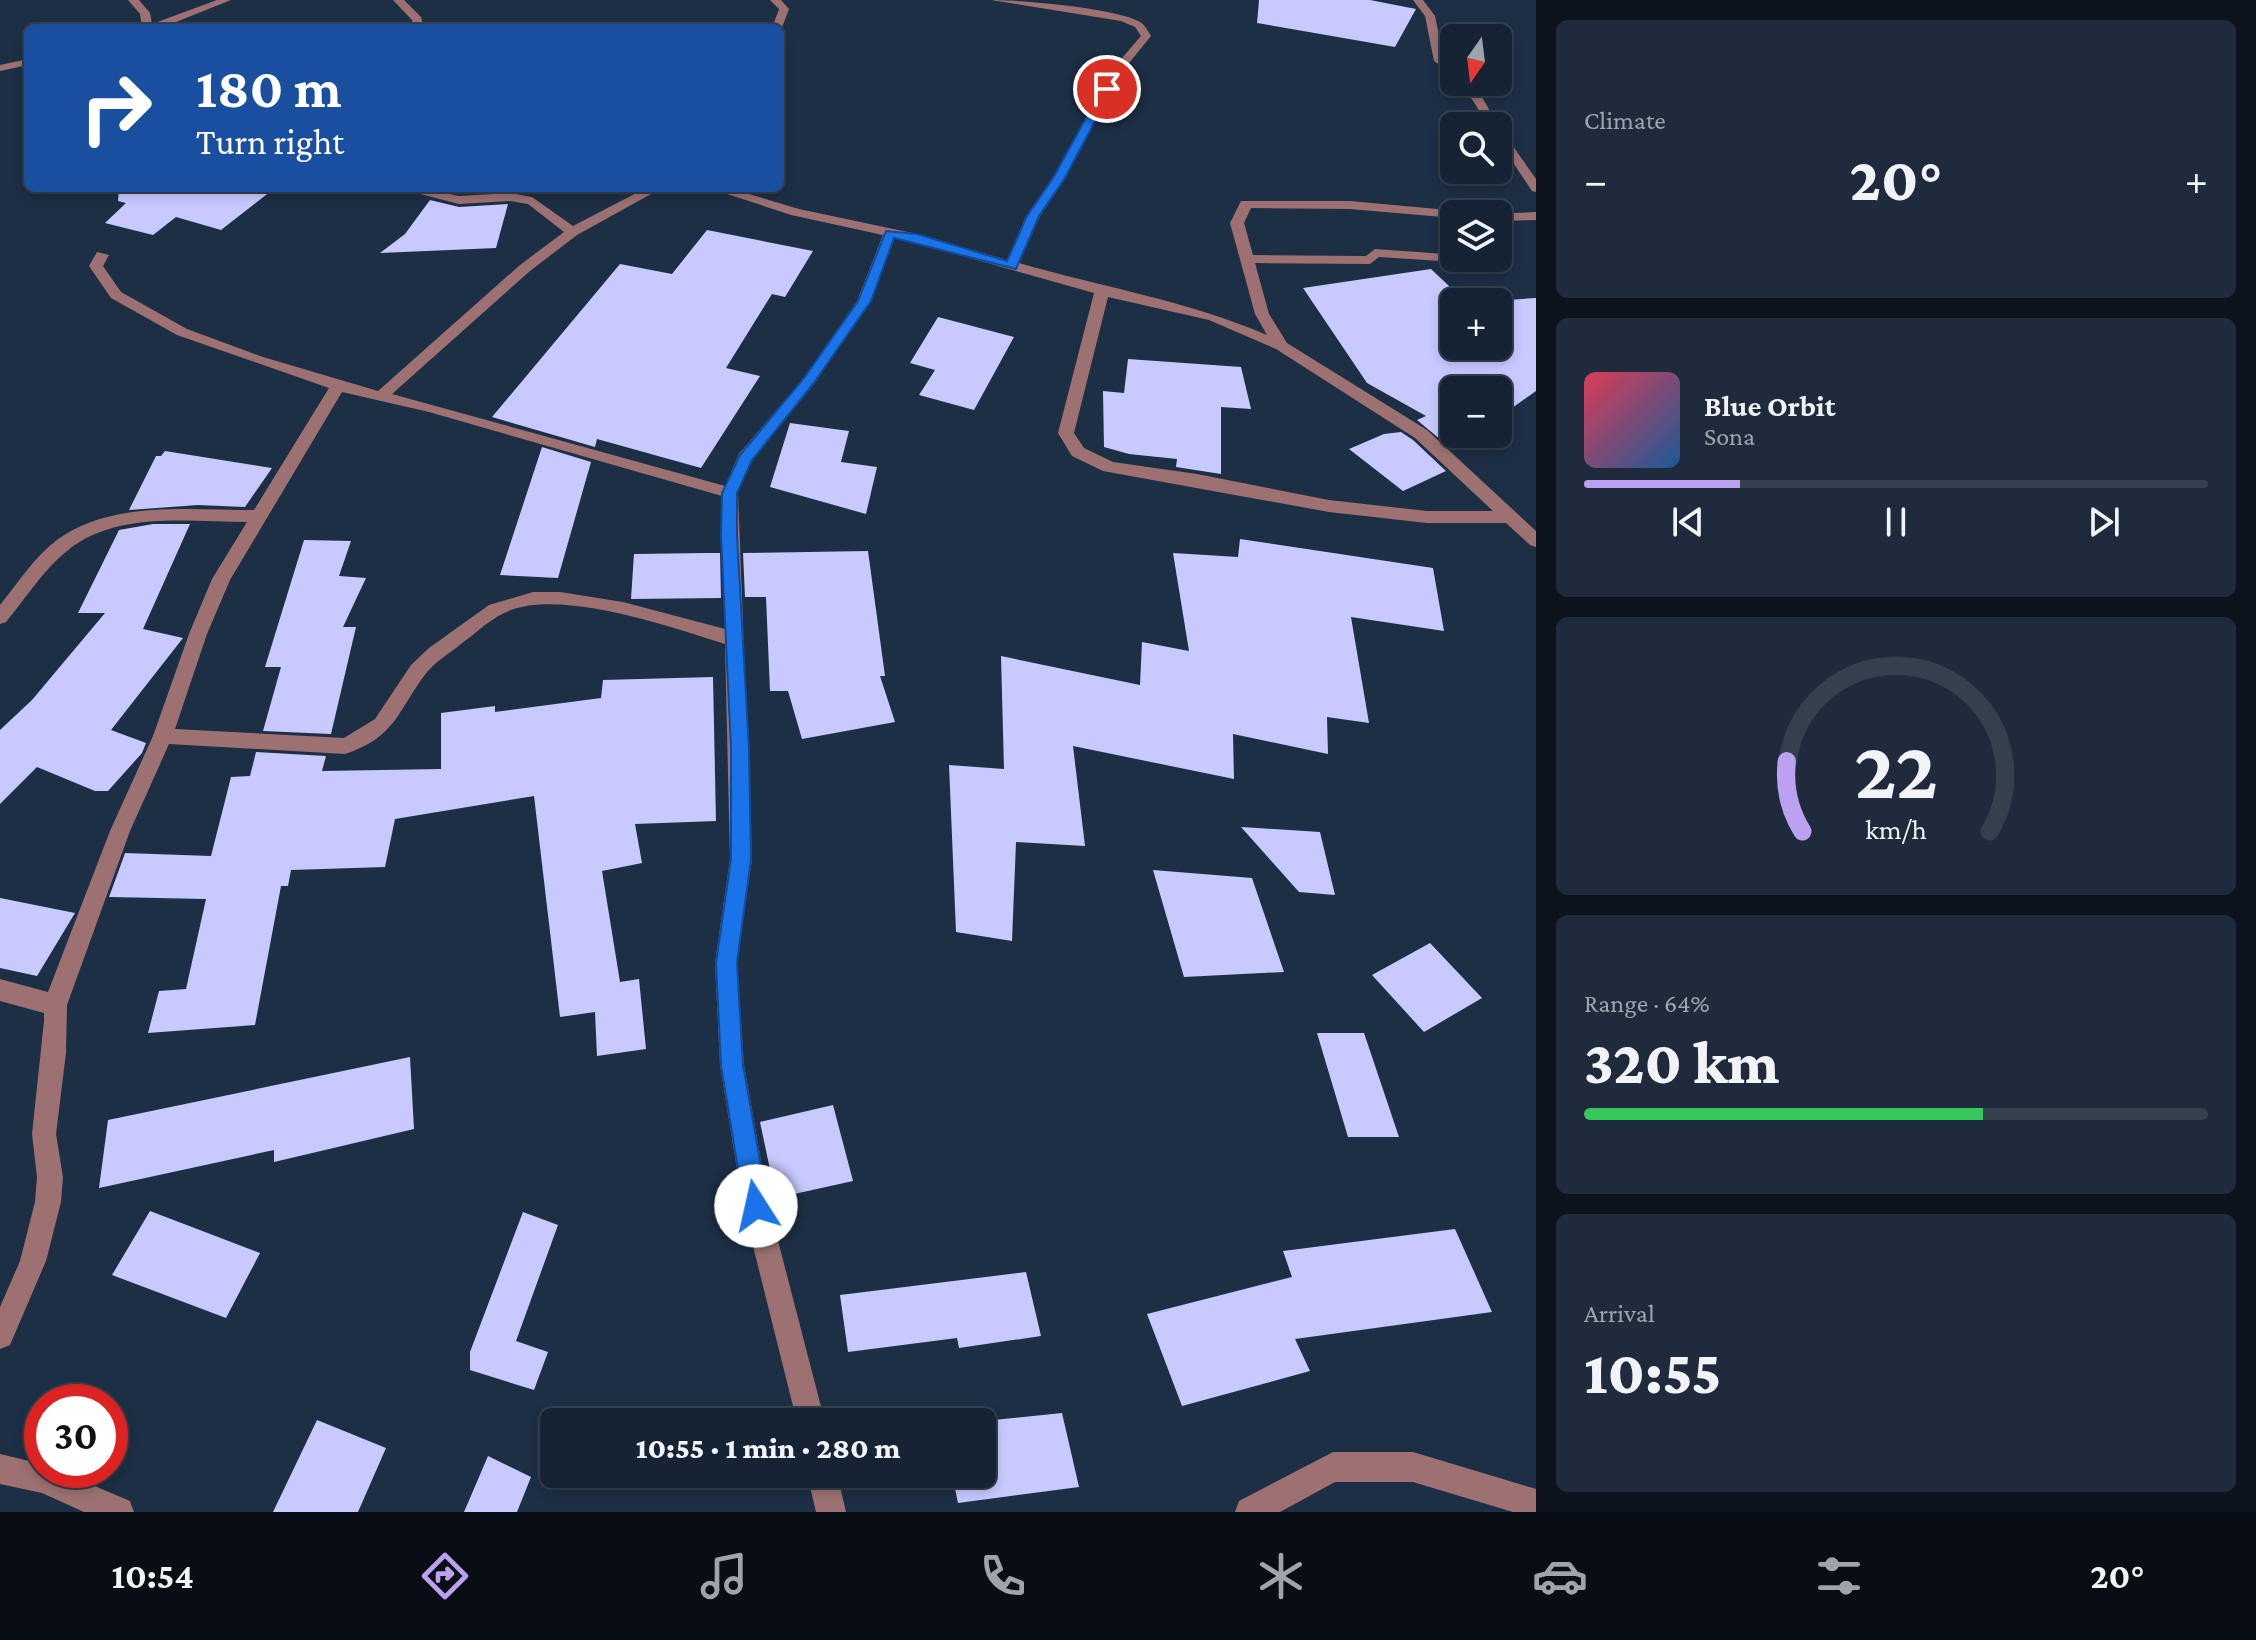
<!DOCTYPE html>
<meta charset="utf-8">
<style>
:root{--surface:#162334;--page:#1f2b3c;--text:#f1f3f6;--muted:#9ea4ac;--line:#35404f;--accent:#bca0f2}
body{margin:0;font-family:"Crimson Pro",serif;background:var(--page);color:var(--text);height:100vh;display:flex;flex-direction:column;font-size:30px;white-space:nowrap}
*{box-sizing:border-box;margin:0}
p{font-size:26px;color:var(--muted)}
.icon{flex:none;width:44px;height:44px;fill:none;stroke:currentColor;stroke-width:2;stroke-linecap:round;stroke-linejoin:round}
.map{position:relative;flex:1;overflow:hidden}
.details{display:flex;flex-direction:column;gap:20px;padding:20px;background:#0c131d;width:720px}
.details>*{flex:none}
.guide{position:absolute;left:24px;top:24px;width:760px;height:168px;border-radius:12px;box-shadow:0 4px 12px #0003,0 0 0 2px var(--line);background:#1a4fa0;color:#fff;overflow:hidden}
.needle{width:52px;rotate:194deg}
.controls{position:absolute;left:1440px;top:24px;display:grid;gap:16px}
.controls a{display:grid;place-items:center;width:72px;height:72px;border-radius:12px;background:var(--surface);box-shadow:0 4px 12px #0003,0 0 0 2px var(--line);font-size:40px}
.speed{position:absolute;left:24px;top:1384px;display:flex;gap:16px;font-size:40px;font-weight:700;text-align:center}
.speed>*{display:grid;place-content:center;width:104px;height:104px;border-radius:50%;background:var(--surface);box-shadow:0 4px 12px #0003,0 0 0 2px var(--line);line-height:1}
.speed .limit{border:12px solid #d22;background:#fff;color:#111}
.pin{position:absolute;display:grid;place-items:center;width:68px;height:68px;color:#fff;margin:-34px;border:4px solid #fff;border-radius:50%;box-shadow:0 2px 8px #0007}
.me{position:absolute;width:88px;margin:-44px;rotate:350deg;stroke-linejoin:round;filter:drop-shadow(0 0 6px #0008)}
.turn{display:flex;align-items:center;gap:28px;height:168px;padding:0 40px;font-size:36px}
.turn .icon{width:104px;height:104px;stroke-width:2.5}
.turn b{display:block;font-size:56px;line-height:68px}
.big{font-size:60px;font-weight:800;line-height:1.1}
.details .widget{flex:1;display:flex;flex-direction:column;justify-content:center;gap:12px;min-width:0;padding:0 28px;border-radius:12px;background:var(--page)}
.details .dial{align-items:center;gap:0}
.dial svg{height:208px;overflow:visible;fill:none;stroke:var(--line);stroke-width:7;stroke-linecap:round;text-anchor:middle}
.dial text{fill:var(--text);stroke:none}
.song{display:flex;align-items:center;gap:24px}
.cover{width:96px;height:96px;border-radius:12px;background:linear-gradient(135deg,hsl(350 70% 55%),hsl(210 70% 35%))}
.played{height:8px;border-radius:4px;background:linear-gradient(90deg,var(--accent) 25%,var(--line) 25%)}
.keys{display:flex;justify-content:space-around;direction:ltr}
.heat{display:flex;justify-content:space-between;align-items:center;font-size:44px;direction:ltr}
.charge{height:12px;border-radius:6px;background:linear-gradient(90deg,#34c759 64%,var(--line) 0)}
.trip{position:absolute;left:540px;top:1408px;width:456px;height:80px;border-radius:12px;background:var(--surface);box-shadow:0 4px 12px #0003,0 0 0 2px var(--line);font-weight:800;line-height:80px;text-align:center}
.tab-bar{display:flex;height:128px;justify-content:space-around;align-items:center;background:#090e15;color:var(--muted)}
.tab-bar .icon{width:56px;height:56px}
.tab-bar .active{color:var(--accent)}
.tab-bar b{font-size:36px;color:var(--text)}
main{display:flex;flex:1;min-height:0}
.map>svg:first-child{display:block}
.building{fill:#c8c9ff}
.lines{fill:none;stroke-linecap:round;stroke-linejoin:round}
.minor{fill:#9d7171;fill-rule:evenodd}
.route{fill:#1a73e8;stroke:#114b97;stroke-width:2}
</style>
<main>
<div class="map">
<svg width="1536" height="1512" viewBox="0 0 1536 1512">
<rect width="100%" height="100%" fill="#1d2f45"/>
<path class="building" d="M1259,0H1370L1416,9L1395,47L1257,23Z
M119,188H275L221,230L176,217L153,235L105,223L126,203L118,201Z
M430,200L459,207L508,204L496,248L380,253L405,234Z
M707,230L813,251L785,297L772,294L726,368L760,376L701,468L597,439L595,447L492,417L620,264L672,274Z
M1431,269L1466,302H1454V346H1498V302H1476L1536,298V391L1498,418V390H1454V434H1475L1453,450L1417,420L1426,416L1367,383L1303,288Z
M938,317L1014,337L974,410L919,395L935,370L910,363Z
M1128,359L1241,367L1251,409L1221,407V474L1176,467L1177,459L1129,454L1104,447L1103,391L1124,393Z
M790,423L849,431L841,462L877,467L866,514L770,487Z
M1401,432L1413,440L1446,471L1403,491L1349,449L1384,434Z
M542,447L591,462L558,578L500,575Z
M165,451L272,468L245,507L198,505L129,510L156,456H161Z
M153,524H190L143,629L183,638L111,730L146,743L142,753L108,791H95L37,767L0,804V730L32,700L105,613H78L119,530Z
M1240,539L1433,568L1444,631L1351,617L1369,723L1327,717L1328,754L1233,734L1234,779L1073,746L1085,846L1016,842L1012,941L956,932L949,765L1004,769L1001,656L1140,685L1142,642L1189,651L1173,553L1238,557Z
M304,540L351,541L339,576L366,578L343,627H356L331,734L263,731L281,667H265Z
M868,551L885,676H880L895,722L802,739L788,691H770L766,597H745L743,553Z
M706,553H720L721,598L631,599L634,554Z
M713,677L716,821L635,824L642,863L602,871L620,982L639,979L646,1049L597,1056L595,1012L560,1017L534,796L395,819L385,867L291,870L288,886H281L255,1025L148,1033L159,991L186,989L206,899L109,897L124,856L125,853L211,856L231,777L250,776L256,752L326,756L322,771L441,769V713L495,706V712L601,698L603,680Z
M1241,827L1320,832L1335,895L1299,892Z
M1153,870L1252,878L1284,972L1184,977Z
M0,898L75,913L37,976L0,968Z
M1430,943L1482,998L1424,1032L1372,975Z
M1317,1033H1364L1399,1137H1348Z
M410,1057L414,1129L274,1162V1150L99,1188L108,1120Z
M833,1105L853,1181L776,1198L760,1122Z
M150,1211L260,1253L226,1318L112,1275Z
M523,1212L558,1225L516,1341L548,1352L534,1390L470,1370V1352Z
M1455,1229L1492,1312L1295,1339L1310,1371L1182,1406L1147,1314L1292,1277L1283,1251Z
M1026,1272L1041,1336L959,1348L957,1338L848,1352L840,1295Z
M1062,1413L1079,1487L958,1503L952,1474H982V1422H974Z
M317,1420L386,1448L358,1512H273Z
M488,1456L531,1477L517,1512H464Z"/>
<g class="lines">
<path class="minor" d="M128,0H139L150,13L152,24L217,0H231L161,28H142L140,14Z
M393,0H404L421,17L424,28H414L412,20Z
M770,0H781L789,9L781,30L772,28L779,9Z
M991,0C1020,0 1117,8 1140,22C1145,25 1148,31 1151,36L1121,73L1065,178L1040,216L1019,263C1102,287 1188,301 1267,335L1255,314L1230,223L1241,201H1350L1459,211L1460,214H1454V218L1350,209L1251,208L1244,223L1253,255L1366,256L1375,249L1445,254L1447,257L1440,261L1379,257L1370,264L1255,263L1269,314L1287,343L1427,430L1536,531V547L1530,545L1506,523H1427L1329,512L1103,471L1072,456L1058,433L1094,293L895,237L871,301L814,384L752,460L738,493L752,859L737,963L744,1065L769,1206L825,1422H797L743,1206L720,1065L715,963L730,859L725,644C671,627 565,590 511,610C492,617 477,632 461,644C449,654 434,662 424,676C397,713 394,738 345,754L169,744L130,831L67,1005L66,1053L56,1134L63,1177L61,1202L46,1261L10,1345L0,1349V1307L20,1261L35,1202L37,1177L32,1134L44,1021V1013L0,1001V979L48,992L110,831L153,736L189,634L212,579L247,522C189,522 115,511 67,551C43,570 26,598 6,622L0,624V605C18,583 34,557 57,540C111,500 190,510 254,510L329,388L177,335L111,298L89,266L97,252L109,255L103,266L121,292L187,329L263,357L378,391L520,265L564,232L528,204L510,201L459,204L397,188H421L459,196L510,193L532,197L573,226L646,188H662L577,235L530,271L392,394L725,486L739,454L804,378L857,301L883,235L791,215L709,188H729L799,209L917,234L1007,260L1026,216L1053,178L1110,72L1141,36L1135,27L1121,21ZM1108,297L1209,320L1276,349L1415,438L1493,511H1427L1329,500L1197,474L1113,462L1084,448L1074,433ZM342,392L429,412L722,496L725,629L623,602L560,592H533L489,605L429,648L411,665L375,719L344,738L175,729L207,634L230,580Z
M1413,0H1423L1435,16L1444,60L1454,67V75L1434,61L1425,16Z
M28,59V65L0,71V65Z
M1461,82H1473L1500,128L1536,179V192L1532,191L1498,140V126H1489Z
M1536,212V220L1498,221V214H1494Z
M1333,1452H1413L1536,1489V1512H1513L1413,1482H1335L1280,1512H1235L1239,1501Z
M0,1454L42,1464V1470H57L130,1501L134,1512H84L42,1493L0,1484Z
M807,1474H837L846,1512H816Z"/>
</g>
<path class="route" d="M1107,86L1112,89L1065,178L1039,216L1016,269L894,238L871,301L813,384L752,460L737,493V535L749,749L751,859L737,963L743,1065L768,1206L764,1214L756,1218L748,1214L744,1206L721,1065L716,963L731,859V749L721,535L722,493L740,455L804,378L858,301L886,231L917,234L1007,261L1027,216L1053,178L1102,89Z"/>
</svg>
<div class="controls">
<a><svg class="needle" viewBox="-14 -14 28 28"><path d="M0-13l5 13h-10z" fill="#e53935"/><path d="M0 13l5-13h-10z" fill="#9ea4ac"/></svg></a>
<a><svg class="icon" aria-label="search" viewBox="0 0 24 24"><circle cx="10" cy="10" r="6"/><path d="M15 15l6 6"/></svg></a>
<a><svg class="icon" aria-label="layers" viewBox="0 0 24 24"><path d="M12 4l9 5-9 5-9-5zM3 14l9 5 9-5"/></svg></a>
<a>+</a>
<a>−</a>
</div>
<div class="speed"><div class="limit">30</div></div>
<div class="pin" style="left:1107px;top:89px;background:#d93025"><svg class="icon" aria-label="arrive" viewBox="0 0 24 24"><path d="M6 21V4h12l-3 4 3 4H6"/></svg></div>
<svg class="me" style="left:756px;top:1206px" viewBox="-20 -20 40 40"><circle r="19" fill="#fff"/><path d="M0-13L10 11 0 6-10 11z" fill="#1a73e8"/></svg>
<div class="trip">10:55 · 1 min · 280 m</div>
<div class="guide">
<div class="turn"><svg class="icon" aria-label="right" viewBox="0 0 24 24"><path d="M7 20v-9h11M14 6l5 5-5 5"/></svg><div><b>180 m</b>Turn right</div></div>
</div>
</div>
<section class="details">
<div class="widget"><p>Climate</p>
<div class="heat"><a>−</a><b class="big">20°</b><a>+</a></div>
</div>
<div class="widget">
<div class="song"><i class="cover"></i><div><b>Blue Orbit</b><p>Sona</p></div></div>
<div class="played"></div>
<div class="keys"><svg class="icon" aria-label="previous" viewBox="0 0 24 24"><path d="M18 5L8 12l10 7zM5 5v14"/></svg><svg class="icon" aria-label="pause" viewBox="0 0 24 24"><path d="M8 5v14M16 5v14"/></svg><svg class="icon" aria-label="next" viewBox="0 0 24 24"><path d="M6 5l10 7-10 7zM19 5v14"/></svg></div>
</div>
<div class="widget dial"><svg viewBox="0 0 100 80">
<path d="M14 69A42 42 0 1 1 86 69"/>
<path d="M14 69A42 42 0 0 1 8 42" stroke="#bca0f2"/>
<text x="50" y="56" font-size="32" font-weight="700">22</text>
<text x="50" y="72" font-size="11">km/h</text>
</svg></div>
<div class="widget"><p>Range · 64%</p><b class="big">320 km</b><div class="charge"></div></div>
<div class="widget"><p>Arrival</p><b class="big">10:55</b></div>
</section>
</main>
<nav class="tab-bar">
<b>10:54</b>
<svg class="icon active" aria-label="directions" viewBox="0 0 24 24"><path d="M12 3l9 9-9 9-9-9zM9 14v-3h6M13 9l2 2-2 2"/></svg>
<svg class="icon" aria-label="music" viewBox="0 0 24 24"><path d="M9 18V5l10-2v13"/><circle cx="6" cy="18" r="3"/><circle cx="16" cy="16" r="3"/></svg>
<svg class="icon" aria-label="phone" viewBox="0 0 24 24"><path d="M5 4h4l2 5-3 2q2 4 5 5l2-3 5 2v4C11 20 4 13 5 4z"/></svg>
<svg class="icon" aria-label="climate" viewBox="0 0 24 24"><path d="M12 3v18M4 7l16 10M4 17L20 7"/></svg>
<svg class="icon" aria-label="car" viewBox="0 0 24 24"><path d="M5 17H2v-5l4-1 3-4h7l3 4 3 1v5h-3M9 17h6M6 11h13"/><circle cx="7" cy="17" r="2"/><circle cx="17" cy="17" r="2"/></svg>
<svg class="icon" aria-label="filters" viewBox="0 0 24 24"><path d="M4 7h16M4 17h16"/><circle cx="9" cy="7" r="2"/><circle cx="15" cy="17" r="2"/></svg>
<b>20°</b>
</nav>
